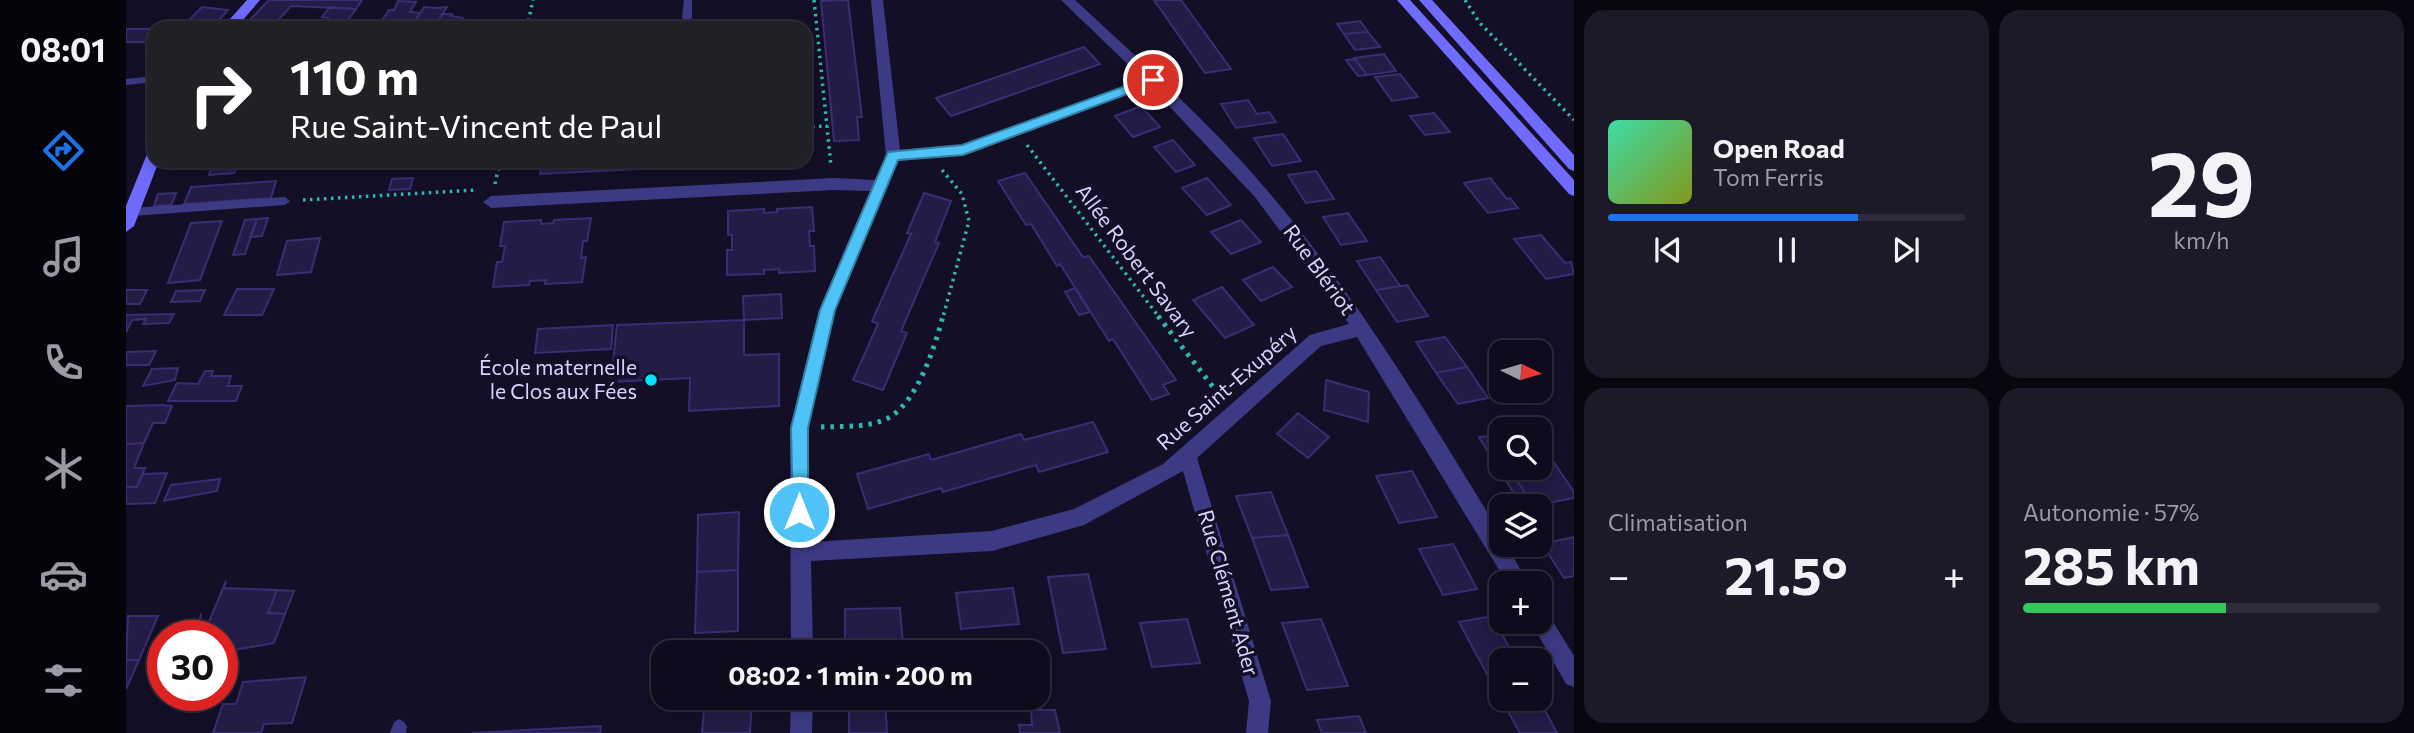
<!DOCTYPE html>
<html lang="fr">
<meta charset="utf-8">
<style>
:root{--surface:#0e0b1c;--page:#1c1929;--text:#f1f3f6;--muted:#9b9ba3;--line:#2e2b3b;--accent:#1a73e8}
body{margin:0;font-family:Commissioner,sans-serif;background:var(--page);color:var(--text);height:100vh;display:flex;flex-direction:column;font-size:26px;white-space:nowrap}
*{box-sizing:border-box;margin:0}
p{font-size:23px;color:var(--muted)}
.icon{flex:none;width:38px;height:38px;fill:none;stroke:currentColor;stroke-width:2;stroke-linecap:round;stroke-linejoin:round}
.map{position:relative;flex:1;overflow:hidden}
.sheet{display:flex;flex-direction:column;gap:10px;padding:10px;background:#08060f;width:840px}
.sheet>*{flex:none}
.hud{position:absolute;left:21px;top:21px;width:665px;height:147px;border-radius:21px;box-shadow:0 4px 18px #0003,0 0 0 2px var(--line);background:#202124;color:#fff;overflow:hidden}
.needle{width:46px;rotate:95deg}
.buttons{position:absolute;left:1363px;top:340px;display:grid;gap:14px}
.buttons a{display:grid;place-items:center;width:63px;height:63px;border-radius:14px;background:var(--surface);box-shadow:0 4px 18px #0003,0 0 0 2px var(--line);font-size:35px}
.speed{position:absolute;left:21px;top:620px;display:flex;gap:14px;font-size:35px;font-weight:700;text-align:center}
.speed>*{display:grid;place-content:center;width:91px;height:91px;border-radius:50%;background:var(--surface);box-shadow:0 4px 18px #0003,0 0 0 2px var(--line);line-height:1}
.speed .limit{border:10px solid #d22;background:#fff;color:#111}
.pin{position:absolute;display:grid;place-items:center;width:60px;height:60px;color:#fff;margin:-30px;border:4px solid #fff;border-radius:50%;box-shadow:0 2px 7px #0007}
.me{position:absolute;width:77px;margin:-38px;rotate:0deg;stroke-linejoin:round;filter:drop-shadow(0 0 5px #0008)}
.turn{display:flex;align-items:center;gap:24px;height:147px;padding:0 28px;font-size:32px}
.turn .icon{width:91px;height:91px;stroke-width:2.5}
.turn b{display:block;font-size:49px;line-height:60px}
.big{font-size:52px;font-weight:700;line-height:1.1}
.sheet .tile{flex:1;display:flex;flex-direction:column;justify-content:center;gap:10px;min-width:0;padding:0 24px;border-radius:21px;background:var(--page)}
.sheet .dial{align-items:center;gap:0}
.dial b{font-size:91px;line-height:1}
.song{display:flex;align-items:center;gap:21px}
.cover{width:84px;height:84px;border-radius:10px;background:linear-gradient(135deg,hsl(160 70% 55%),hsl(70 70% 35%))}
.played{height:7px;border-radius:4px;background:linear-gradient(90deg,var(--accent) 70%,var(--line) 70%)}
.keys{display:flex;justify-content:space-around;direction:ltr}
.heat{display:flex;justify-content:space-between;align-items:center;font-size:38px;direction:ltr}
.charge{height:10px;border-radius:5px;background:linear-gradient(90deg,#34c759 57%,var(--line) 0)}
.sheet .tiles{flex:1;display:grid;gap:10px;grid-template-columns:repeat(2,1fr)}
.trip{position:absolute;left:525px;top:640px;width:399px;height:70px;border-radius:21px;background:var(--surface);box-shadow:0 4px 18px #0003,0 0 0 2px var(--line);font-weight:700;line-height:70px;text-align:center}
main{display:flex;flex:1;min-height:0}
.tab-bar{display:flex;flex-direction:column;width:126px;justify-content:space-around;align-items:center;background:#06040b;color:var(--muted)}
.tab-bar .icon{width:49px;height:49px}
.tab-bar .current{color:var(--accent)}
.tab-bar b{font-size:32px;color:var(--text)}
.map>svg:first-child{display:block}
.building{fill:#241b47;stroke:#3b2d73;stroke-width:2}
.lines{fill:none;stroke-linecap:round;stroke-linejoin:round}
.path-far1{stroke:#2fb8b0;stroke-width:3.5;stroke-dasharray:2.5 4.5;stroke-linecap:butt}
.path{stroke:#2fb8b0;stroke-width:5;stroke-dasharray:3.5 6;stroke-linecap:butt}
.lane{fill:#3d3a85;fill-rule:evenodd}
.street{fill:#3d3a85;fill-rule:evenodd}
.secondary{fill:#6f6bff;fill-rule:evenodd}
.route{fill:#4fc3f7;stroke:#337fa1;stroke-width:2}
.poi-dot{fill:#00e5ff;stroke:#130f26;stroke-width:2.5}
.labels{text-anchor:middle;stroke-width:7;stroke-linejoin:round;paint-order:stroke}
.street-label{font-size:21px;fill:#d9d4ff;stroke:#130f26}
.poi-label{font-size:21px;fill:#d9d4ff;stroke:#130f26;text-anchor:end}
</style>
<main>
<nav class="tab-bar">
<b>08:01</b>
<svg class="icon current" aria-label="directions" viewBox="0 0 24 24"><path d="M12 3l9 9-9 9-9-9zM9 14v-3h6M13 9l2 2-2 2"/></svg>
<svg class="icon" aria-label="music" viewBox="0 0 24 24"><path d="M9 18V5l10-2v13"/><circle cx="6" cy="18" r="3"/><circle cx="16" cy="16" r="3"/></svg>
<svg class="icon" aria-label="phone" viewBox="0 0 24 24"><path d="M5 4h4l2 5-3 2q2 4 5 5l2-3 5 2v4C11 20 4 13 5 4z"/></svg>
<svg class="icon" aria-label="climate" viewBox="0 0 24 24"><path d="M12 3v18M4 7l16 10M4 17L20 7"/></svg>
<svg class="icon" aria-label="car" viewBox="0 0 24 24"><path d="M5 17H2v-5l4-1 3-4h7l3 4 3 1v5h-3M9 17h6M6 11h13"/><circle cx="7" cy="17" r="2"/><circle cx="17" cy="17" r="2"/></svg>
<svg class="icon" aria-label="filters" viewBox="0 0 24 24"><path d="M4 7h16M4 17h16"/><circle cx="9" cy="7" r="2"/><circle cx="15" cy="17" r="2"/></svg>
</nav>
<div class="map">
<svg width="1448" height="733" viewBox="0 0 1448 733">
<rect width="100%" height="100%" fill="#130f26"/>
<path class="building" d="M143,0H236L230,9L165,6L145,28H116Z
M722,0L736,117H731L733,140L708,141L695,1Z
M1028,0H1055L1105,69L1079,73Z
M272,1L290,2L284,12L294,13L285,28H251L263,10H268Z
M76,7L102,10L86,28H71L76,22L63,20Z
M204,7L230,9L216,28H194L202,18L196,17Z
M298,7L310,8L321,7L309,26L287,24Z
M316,14H326L325,16L337,18L331,28H308Z
M1234,21L1242,32L1218,34L1211,24Z
M0,29H28V32L21,42H0Z
M1242,32L1254,47L1229,50L1218,34Z
M958,47L974,64L825,116L810,98Z
M1258,54L1270,71L1241,75L1228,58Z
M1229,59L1241,75L1232,76L1220,60Z
M1274,74L1292,97L1266,101L1249,77Z
M1122,100L1131,114L1143,112L1150,122L1110,128L1095,104Z
M1015,106L1034,127L1007,137L989,116Z
M1308,113L1324,132L1299,135L1284,116Z
M1157,134L1175,161L1146,166L1128,138Z
M1047,140L1069,165L1050,172L1028,147Z
M88,161H113L108,173L83,175Z
M123,161H255L120,168Z
M417,161H670L414,174Z
M1190,171L1208,199L1180,203L1162,175Z
M899,173L957,257L963,256L1050,380L1037,385L1043,394L1026,400L987,339L983,341L934,264L931,266L905,224L900,225L872,181Z
M287,178L284,189L263,190L266,179Z
M1081,178L1105,205L1081,215L1056,188Z
M1364,178L1381,199L1384,198L1392,208L1362,213L1338,183Z
M150,181L145,198L58,204L65,187Z
M50,193L45,205L28,206L32,194Z
M798,193L825,201L809,242L813,243L775,331L781,333L757,390L727,380L752,324L746,321L785,234L781,233Z
M686,207L688,231H683L684,246H688L689,271L653,273V269L638,270V274L601,275V250H606V235H602V211L638,209V213L651,212V209Z
M1222,213L1241,241L1215,245L1197,217Z
M142,218L136,236L124,237L131,219Z
M465,218L461,241H457L455,258L460,257L456,282L419,284L420,280L404,281L403,285L367,287L371,262H376L379,246H374L378,222L415,220V224L427,223L428,220Z
M131,219L119,254L107,255L119,220Z
M1115,220L1135,242L1105,254L1085,232Z
M96,221L74,280L42,283L65,223Z
M1415,235L1439,263L1445,262L1448,274L1420,279L1388,239Z
M194,238L185,272L151,275L161,241Z
M1254,257L1274,286L1250,290L1231,261Z
M1147,267L1166,287L1135,301L1117,280Z
M1281,285L1302,316L1271,322L1250,290Z
M1096,287L1128,325L1099,338L1067,300Z
M949,288L964,312L953,315L939,292Z
M111,289H148L136,315H98Z
M0,290H21L14,304H0Z
M79,290L74,301L45,302L50,291Z
M655,294L656,318L618,320L617,296Z
M48,314L43,323L17,324L20,319L6,320L0,332V315Z
M618,320V355L653,354V406L563,411L564,378L485,382L491,325Z
M487,325L485,349L409,353L412,329Z
M1319,337L1341,367L1310,373L1290,342Z
M30,351L23,365H0V352Z
M1341,367L1362,398L1332,404L1310,373Z
M52,368L49,380L17,386L26,369Z
M79,371H87L85,376H105L102,386H116L110,401H42L51,383L72,384Z
M1200,380L1243,392L1242,422L1198,410Z
M0,406L34,405L46,406L39,423H27L18,443L0,444Z
M1172,413L1203,437L1182,458L1151,434Z
M967,422L982,452L913,472L910,465L817,492L815,488L742,509L731,474L803,454L805,460L895,434L898,440Z
M1376,433V456L1362,436Z
M1362,436L1376,456V464L1370,465L1353,437Z
M1414,442L1427,461L1414,463Z
M18,443L8,468H19L11,487H0V444Z
M1427,461L1448,492V498L1407,506L1387,474L1382,475L1379,470L1414,467V463Z
M1286,471L1311,517L1273,523L1250,476Z
M41,473L29,503L0,504V487H11L17,474Z
M1387,474L1407,506H1396L1377,476Z
M94,479L91,491L38,501L45,485Z
M1145,492L1162,535L1126,538L1110,496Z
M613,512L612,570L571,572L572,515Z
M1162,535L1182,587L1145,590L1126,538Z
M1448,537V576L1438,578L1416,544Z
M1327,544L1351,589L1317,595L1293,549Z
M612,570V631L569,633L571,572Z
M962,574L980,649L937,653L922,577Z
M100,581L98,588L151,590L142,613L159,614L148,643L96,652V635H70L75,614L73,630L80,629Z
M887,588L893,624L835,629L830,593Z
M151,590L168,591L159,614L142,613Z
M774,608L777,644L719,645V609Z
M2,616H32L13,660H0Z
M1366,616L1390,660H1376V678L1364,680L1333,622Z
M1061,619L1074,663L1026,667L1014,623Z
M1195,619L1222,686L1181,690L1156,623Z
M0,660H13L0,689Z
M180,677L166,723L138,724L135,733H87L97,704H110L117,682Z
M579,698H626L624,733H576Z
M723,698H759L761,733H723Z
M1414,701L1431,733H1394L1380,708Z
M905,710H929L934,733H894L893,725H906Z
M1233,716L1240,733H1196L1191,720Z
M475,726L474,733H346Z"/>
<g class="lines">
<path class="path-far1" d="M688,0L705,166
M1339,0L1353,22L1448,120
M401,28L407,0
M679,127L701,126
M901,145L1033,317
M816,170L836,194L843,221L817,317
M369,184L374,161
M177,200L350,190"/>
<path class="path" d="M1032,316L1094,396
M695,427C716,426 741,428 760,419C791,405 809,346 817,316"/>
<path class="lane" d="M558,0H566V18L561,21L556,18Z
M28,76V82L0,85V79Z
M159,197L164,201L159,205L6,216L1,212L6,208Z
M273,719L278,722L281,727L280,733H264L268,722Z"/>
<path class="street" d="M745,0H757L774,150L836,145L1017,79L935,0H949C1015,61 1082,121 1140,189C1230,294 1300,412 1372,530L1376,544H1380L1402,583H1381L1231,337L1195,346L1071,458L1145,701L1142,733H1120L1123,701L1057,471L958,525L866,551L685,561L687,653H665L664,428L693,310L744,191L707,190L365,208L357,202L365,196L707,178L749,180L760,156ZM1024,86L1129,197L1223,324L1184,335L1037,464L948,509L866,531L684,542L682,428L709,310L772,161L837,155Z
M1414,609L1421,612L1448,656V687L1440,684L1407,626L1405,621H1414Z
M665,698H687L686,733H664Z"/>
<path class="secondary" d="M121,0H134L110,28H96Z
M1271,0H1284L1448,180V196L1443,194Z
M1293,0H1306L1448,155V171L1443,169Z
M28,149V161H33L8,226L0,232V206L21,154Z"/>
</g>
<path class="route" d="M1027,76L1033,80L1031,83L837,155L772,160L709,310L682,428V512L680,518L673,520L667,518L665,428L694,310L762,152L836,145Z"/>
<circle class="poi-dot" cx="525" cy="380" r="7"/>
<g class="labels">
<g class="street-label">
<text transform="translate(1010 261) rotate(53)" y="7">Allée Robert Savary</text>
<text transform="translate(1193 270) rotate(54)" y="7">Rue Blériot</text>
<text transform="translate(1101 388) rotate(-41)" y="7">Rue Saint-Exupéry</text>
<text transform="translate(1102 593) rotate(74)" y="7">Rue Clément Ader</text>
</g>
<g class="poi-label">
<text x="511" y="375">École maternelle<tspan x="511" dy="24">le Clos aux Fées</tspan></text>
</g>
</g>
</svg>
<div class="buttons">
<a><svg class="needle" viewBox="-14 -14 28 28"><path d="M0-13l5 13h-10z" fill="#e53935"/><path d="M0 13l5-13h-10z" fill="#9b9ba3"/></svg></a>
<a><svg class="icon" aria-label="search" viewBox="0 0 24 24"><circle cx="10" cy="10" r="6"/><path d="M15 15l6 6"/></svg></a>
<a><svg class="icon" aria-label="layers" viewBox="0 0 24 24"><path d="M12 4l9 5-9 5-9-5zM3 14l9 5 9-5"/></svg></a>
<a>+</a>
<a>−</a>
</div>
<div class="speed"><div class="limit">30</div></div>
<div class="pin" style="left:1027px;top:80px;background:#d93025"><svg class="icon" aria-label="arrive" viewBox="0 0 24 24"><path d="M6 21V4h12l-3 4 3 4H6"/></svg></div>
<svg class="me" style="left:673px;top:512px" viewBox="-20 -20 40 40"><circle r="17" fill="#4fc3f7" stroke="#fff" stroke-width="3"/><path d="M0-11L8 9 0 5-8 9z" fill="#fff"/></svg>
<div class="trip">08:02 · 1 min · 200 m</div>
<div class="hud">
<div class="turn"><svg class="icon" aria-label="right" viewBox="0 0 24 24"><path d="M7 20v-9h11M14 6l5 5-5 5"/></svg><div><b>110 m</b>Rue Saint-Vincent de Paul</div></div>
</div>
</div>
<section class="sheet">
<div class="tiles">
<div class="tile">
<div class="song"><i class="cover"></i><div><b>Open Road</b><p>Tom Ferris</p></div></div>
<div class="played"></div>
<div class="keys"><svg class="icon" aria-label="previous" viewBox="0 0 24 24"><path d="M18 5L8 12l10 7zM5 5v14"/></svg><svg class="icon" aria-label="pause" viewBox="0 0 24 24"><path d="M8 5v14M16 5v14"/></svg><svg class="icon" aria-label="next" viewBox="0 0 24 24"><path d="M6 5l10 7-10 7zM19 5v14"/></svg></div>
</div>
<div class="tile dial"><b>29</b><p>km/h</p></div>
<div class="tile"><p>Climatisation</p>
<div class="heat"><a>−</a><b class="big">21.5°</b><a>+</a></div>
</div>
<div class="tile"><p>Autonomie · 57%</p><b class="big">285 km</b><div class="charge"></div></div>
</div>
</section>
</main>
